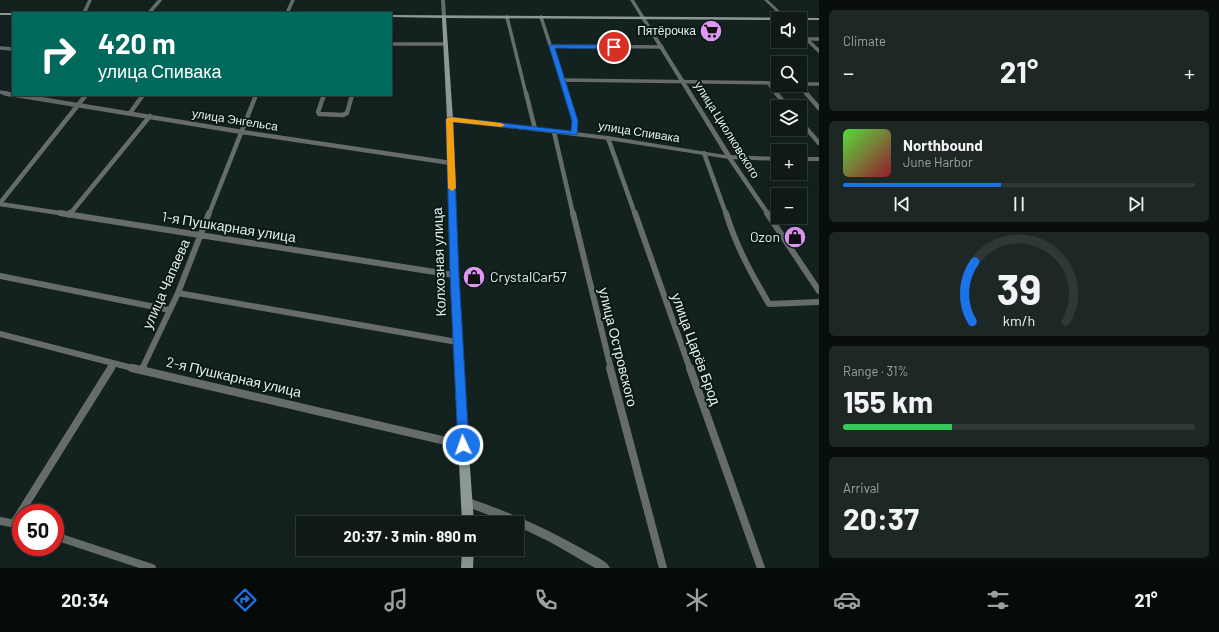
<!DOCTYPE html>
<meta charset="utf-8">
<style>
:root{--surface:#0f1a17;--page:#1d2724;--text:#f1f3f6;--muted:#9ba1a1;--line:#2f3836;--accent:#1a73e8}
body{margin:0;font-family:Barlow,sans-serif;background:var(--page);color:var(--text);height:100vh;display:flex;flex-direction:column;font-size:15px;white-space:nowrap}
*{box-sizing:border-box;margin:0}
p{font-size:13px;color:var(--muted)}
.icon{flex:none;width:22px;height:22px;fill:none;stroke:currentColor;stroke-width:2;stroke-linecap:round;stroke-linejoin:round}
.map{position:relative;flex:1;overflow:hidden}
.details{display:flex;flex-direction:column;gap:10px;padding:10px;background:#080e0d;width:400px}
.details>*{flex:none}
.banner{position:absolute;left:12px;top:12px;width:380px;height:84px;border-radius:0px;box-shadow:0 4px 16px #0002,0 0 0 1px var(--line);background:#00695c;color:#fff;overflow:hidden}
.controls{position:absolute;left:771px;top:12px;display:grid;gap:8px}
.controls a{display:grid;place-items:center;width:36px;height:36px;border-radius:0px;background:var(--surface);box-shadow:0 4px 16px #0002,0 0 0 1px var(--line);font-size:20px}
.speed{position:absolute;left:12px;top:504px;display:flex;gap:8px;font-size:20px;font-weight:700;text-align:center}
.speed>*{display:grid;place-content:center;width:52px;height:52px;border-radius:50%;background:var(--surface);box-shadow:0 4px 16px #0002,0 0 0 1px var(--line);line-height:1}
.speed .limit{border:6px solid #d22;background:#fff;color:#111}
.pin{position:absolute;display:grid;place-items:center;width:34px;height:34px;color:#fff;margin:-17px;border:2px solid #fff;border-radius:50%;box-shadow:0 1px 4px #0007}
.me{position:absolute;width:44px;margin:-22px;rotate:357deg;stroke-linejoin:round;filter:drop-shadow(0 0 3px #0008)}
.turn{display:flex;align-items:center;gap:14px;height:84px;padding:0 20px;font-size:18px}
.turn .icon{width:52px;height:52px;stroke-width:2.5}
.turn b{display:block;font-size:28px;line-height:34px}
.big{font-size:30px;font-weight:700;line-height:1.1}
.details .tile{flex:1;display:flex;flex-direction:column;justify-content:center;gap:6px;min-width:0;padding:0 14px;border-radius:6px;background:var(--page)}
.details .dial{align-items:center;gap:0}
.dial svg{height:104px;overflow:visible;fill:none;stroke:var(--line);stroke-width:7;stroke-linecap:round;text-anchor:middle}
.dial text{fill:var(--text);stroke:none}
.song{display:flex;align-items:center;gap:12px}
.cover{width:48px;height:48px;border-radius:6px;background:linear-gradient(135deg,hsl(110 70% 55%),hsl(350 70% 35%))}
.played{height:4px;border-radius:2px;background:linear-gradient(90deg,var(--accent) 45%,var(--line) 45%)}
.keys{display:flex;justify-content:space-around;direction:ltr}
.heat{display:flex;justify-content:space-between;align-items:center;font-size:22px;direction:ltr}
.charge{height:6px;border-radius:3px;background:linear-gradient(90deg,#34c759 31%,var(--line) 0)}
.trip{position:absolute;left:296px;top:516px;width:228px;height:40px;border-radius:0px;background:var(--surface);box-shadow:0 4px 16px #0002,0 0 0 1px var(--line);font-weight:700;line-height:40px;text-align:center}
.tab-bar{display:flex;height:64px;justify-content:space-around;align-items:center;background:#060a09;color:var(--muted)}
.tab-bar .icon{width:28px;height:28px}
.tab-bar .current{color:var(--accent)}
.tab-bar b{font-size:18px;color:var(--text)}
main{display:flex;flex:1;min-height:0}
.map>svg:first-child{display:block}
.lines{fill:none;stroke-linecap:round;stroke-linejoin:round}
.minor-far3{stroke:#656c6b;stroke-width:3.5}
.minor-far2{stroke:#656c6b;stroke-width:4.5}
.minor-far1{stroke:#656c6b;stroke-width:6}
.minor{stroke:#656c6b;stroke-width:8}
.tertiary{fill:#656c6b;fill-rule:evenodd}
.secondary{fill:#8e9997;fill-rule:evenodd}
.route{fill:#1a73e8;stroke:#114b97}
.slow{fill:#f59e0b}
.labels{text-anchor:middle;stroke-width:4;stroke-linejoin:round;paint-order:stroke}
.far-poi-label{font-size:12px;fill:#e6f0ee;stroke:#0a1816;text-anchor:end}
.far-street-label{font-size:12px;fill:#e6f0ee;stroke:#0a1816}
.street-label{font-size:14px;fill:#e6f0ee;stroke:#0a1816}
.poi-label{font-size:14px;fill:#e6f0ee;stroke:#0a1816;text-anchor:end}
</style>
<main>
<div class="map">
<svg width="819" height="568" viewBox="0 0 819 568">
<rect width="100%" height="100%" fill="#14221f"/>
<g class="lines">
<path class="minor-far3" d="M84,13L90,0
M149,13L160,0
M287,13L293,0
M507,17L526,94
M541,17L566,94
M800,33L819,51
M806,39H819
M391,44H446
M551,46L662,47
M0,48L13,49
M563,80L778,83
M768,83L777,94
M800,84H819
M799,85L807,94
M0,92L9,94"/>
<path class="minor-far2" d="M4,93L13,95
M526,93L535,129
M566,93L575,121L574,134
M776,93L788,107
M806,93L819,108
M16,95L242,132L451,163
M324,95L318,112L319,114L343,115L347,113L352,95
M130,113L143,95
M800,121L819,143
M554,132L573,214
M608,138L635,214
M704,153L726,214
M729,157L768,214
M0,203L86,95
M0,204L66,214
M70,214L150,116
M209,214L256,95"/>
<path class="minor-far1" d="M60,213L454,275
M573,213L611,369
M635,213L690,369
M726,213C736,246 752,275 769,304L819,302
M767,213L819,291
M69,215L70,213
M0,276L170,310
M178,293L457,342
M0,334L136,369
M111,369L114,364
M142,369L178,293L209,213"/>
<path class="minor" d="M132,368L463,445
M610,368L663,568
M690,368L761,568
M142,370L143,368
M0,521L21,525
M14,523L111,368
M55,536L152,568"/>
<path class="tertiary" d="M441,0H445L446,17L444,18L442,17Z
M630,0H634L731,155L778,157V161L729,159L608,140L450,121L447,119L450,117L608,136L725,155Z
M764,0H768L788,19H784Z
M800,157H819V161H800Z
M468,498C510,512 550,530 588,552C595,556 607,561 610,568H595L552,543L517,526V523H510L465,506L463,503L465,500Z"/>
<path class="secondary" d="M0,13H14H13V15H0Z
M391,15L819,18V20H800V19H778V20L446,18L453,119L461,342L474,523H462L453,342L447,119L442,18L391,17Z
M462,549H474L473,568H461Z"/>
</g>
<path class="route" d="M551,45H614L617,47L614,49L555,48L578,121L577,135L453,122L459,275L469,445L467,448L463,450L459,448L458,445L450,275L446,119L450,117L571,131L572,121L549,46Z"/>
<path class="slow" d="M450,117L501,123L505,125L501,127L453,122L456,188L452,191L448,188L446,119Z"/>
<defs>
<g id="supermarket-disc" transform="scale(1.15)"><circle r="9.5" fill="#df98f2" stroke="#0a1816"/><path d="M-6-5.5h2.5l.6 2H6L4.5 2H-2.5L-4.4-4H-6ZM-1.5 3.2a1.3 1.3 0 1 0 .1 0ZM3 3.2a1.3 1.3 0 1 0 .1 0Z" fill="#111"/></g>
<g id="shop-disc" transform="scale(1.15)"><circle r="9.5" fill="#df98f2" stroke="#0a1816"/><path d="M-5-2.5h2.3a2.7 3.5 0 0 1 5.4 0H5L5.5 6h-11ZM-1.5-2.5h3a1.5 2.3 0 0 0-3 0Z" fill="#111"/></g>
</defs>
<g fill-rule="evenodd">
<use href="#supermarket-disc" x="711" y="31"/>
<use href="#shop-disc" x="795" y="237"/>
<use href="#shop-disc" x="474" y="277"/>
</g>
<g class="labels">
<g class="far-poi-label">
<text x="696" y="35">Пятёрочка</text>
</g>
<g class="far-street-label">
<text transform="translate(235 120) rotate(9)" y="4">улица Энгельса</text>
<text transform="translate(727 130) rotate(58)" y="4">улица Циолковского</text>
<text transform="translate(639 132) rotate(9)" y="4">улица Спивака</text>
</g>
<g class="street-label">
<text transform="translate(229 227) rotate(9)" y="5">1-я Пушкарная улица</text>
<text transform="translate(439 262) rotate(-92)" y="5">Колхозная улица</text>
<text transform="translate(166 284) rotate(-66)" y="5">улица Чапаева</text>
<text transform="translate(618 347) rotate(76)" y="5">улица Островского</text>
<text transform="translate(696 349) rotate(70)" y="5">улица Царёв Брод</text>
<text transform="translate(234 377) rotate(13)" y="5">2-я Пушкарная улица</text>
</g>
<g class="poi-label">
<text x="780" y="242">Ozon</text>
<text x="490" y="282" text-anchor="start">CrystalCar57</text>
</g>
</g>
</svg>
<div class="controls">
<a><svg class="icon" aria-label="sound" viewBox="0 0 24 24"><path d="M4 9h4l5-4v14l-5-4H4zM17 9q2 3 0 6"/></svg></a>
<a><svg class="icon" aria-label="search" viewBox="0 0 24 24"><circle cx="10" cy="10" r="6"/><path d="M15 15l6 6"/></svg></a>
<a><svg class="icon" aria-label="layers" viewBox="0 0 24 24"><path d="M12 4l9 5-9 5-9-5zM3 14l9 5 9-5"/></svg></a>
<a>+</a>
<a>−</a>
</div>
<div class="speed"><div class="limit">50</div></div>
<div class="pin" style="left:614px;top:47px;background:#d93025"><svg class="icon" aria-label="arrive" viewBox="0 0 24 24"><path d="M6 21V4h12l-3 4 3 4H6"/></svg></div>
<svg class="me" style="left:463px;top:445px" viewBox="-20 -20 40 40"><circle r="17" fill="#1a73e8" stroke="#fff" stroke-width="3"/><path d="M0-11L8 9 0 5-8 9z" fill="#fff"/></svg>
<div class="trip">20:37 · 3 min · 890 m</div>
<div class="banner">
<div class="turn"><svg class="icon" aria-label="right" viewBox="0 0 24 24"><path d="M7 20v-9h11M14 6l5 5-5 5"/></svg><div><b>420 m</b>улица Спивака</div></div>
</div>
</div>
<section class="details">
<div class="tile"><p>Climate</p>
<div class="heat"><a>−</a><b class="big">21°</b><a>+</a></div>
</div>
<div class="tile">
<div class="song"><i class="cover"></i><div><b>Northbound</b><p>June Harbor</p></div></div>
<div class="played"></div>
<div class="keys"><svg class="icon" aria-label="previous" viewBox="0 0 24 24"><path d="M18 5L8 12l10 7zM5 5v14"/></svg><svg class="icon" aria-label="pause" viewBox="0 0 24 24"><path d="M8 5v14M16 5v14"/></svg><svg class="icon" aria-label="next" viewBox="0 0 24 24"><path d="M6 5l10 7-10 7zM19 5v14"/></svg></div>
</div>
<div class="tile dial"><svg viewBox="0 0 100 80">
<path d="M14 69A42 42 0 1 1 86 69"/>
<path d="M14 69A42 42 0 0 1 16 23" stroke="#1a73e8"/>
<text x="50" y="56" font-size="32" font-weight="700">39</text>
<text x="50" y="72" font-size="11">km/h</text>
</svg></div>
<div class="tile"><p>Range · 31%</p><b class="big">155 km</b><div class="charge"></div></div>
<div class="tile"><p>Arrival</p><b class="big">20:37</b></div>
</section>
</main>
<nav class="tab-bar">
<b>20:34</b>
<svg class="icon current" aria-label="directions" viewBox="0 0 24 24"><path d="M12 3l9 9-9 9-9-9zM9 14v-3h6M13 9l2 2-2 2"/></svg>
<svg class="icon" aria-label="music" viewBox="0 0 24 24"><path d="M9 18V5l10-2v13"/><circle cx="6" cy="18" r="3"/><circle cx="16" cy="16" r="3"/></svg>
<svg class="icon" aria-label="phone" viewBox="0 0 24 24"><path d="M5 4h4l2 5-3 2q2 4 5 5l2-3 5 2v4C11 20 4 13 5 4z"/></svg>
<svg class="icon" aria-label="climate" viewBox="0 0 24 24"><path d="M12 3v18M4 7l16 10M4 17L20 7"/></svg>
<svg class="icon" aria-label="car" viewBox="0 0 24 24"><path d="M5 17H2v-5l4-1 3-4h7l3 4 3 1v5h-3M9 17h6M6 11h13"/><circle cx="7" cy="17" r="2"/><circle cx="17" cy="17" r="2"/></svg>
<svg class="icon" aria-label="filters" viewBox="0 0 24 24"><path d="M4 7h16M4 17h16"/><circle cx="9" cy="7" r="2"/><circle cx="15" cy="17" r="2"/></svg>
<b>21°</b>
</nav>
